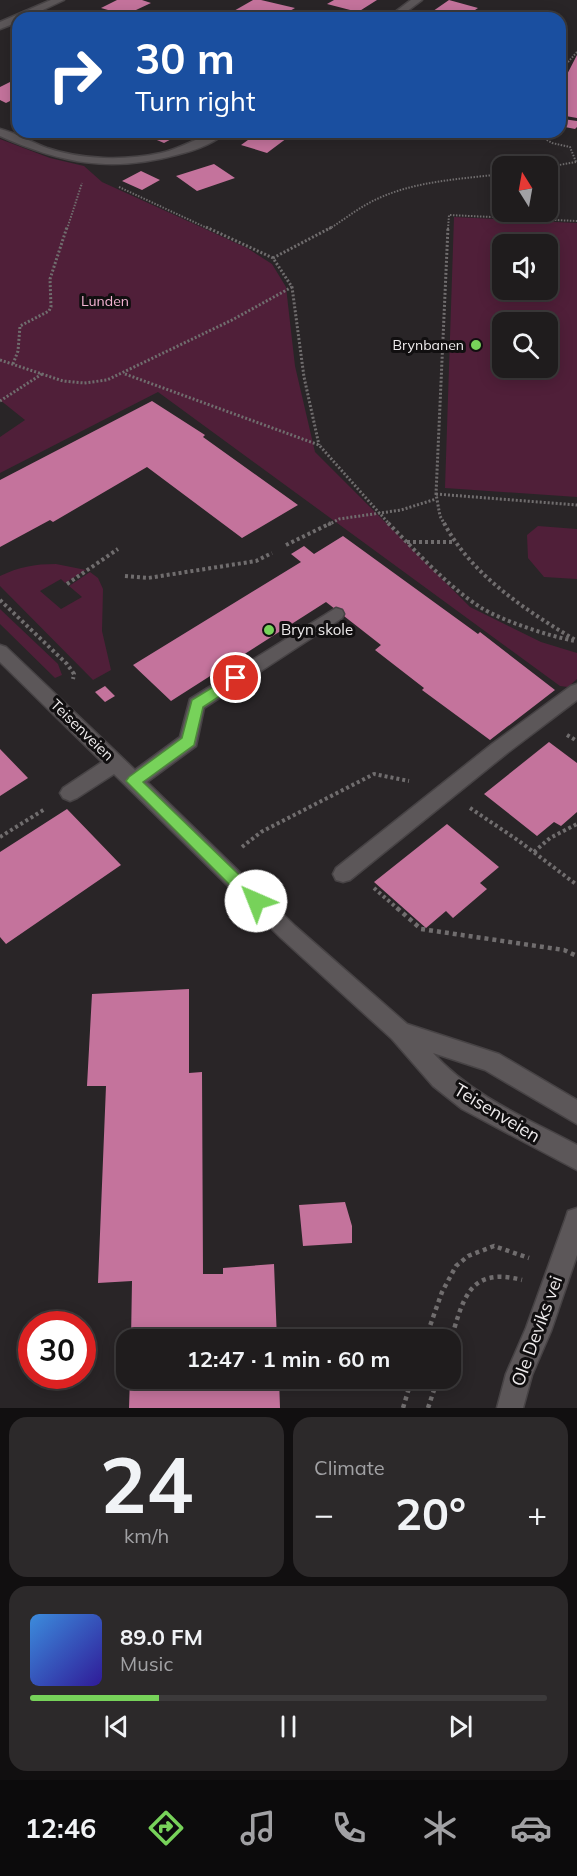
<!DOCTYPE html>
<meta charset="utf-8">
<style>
:root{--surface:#1f1c1d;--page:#2c292a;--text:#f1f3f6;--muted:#a1a1a4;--line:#3c3a3b;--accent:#77d25a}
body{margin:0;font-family:Mulish,sans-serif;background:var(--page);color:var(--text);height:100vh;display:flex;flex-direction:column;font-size:22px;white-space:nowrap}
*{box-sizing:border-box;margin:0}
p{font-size:20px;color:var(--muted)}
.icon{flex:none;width:33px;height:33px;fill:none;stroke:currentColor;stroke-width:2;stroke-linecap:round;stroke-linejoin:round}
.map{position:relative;height:1408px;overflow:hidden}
.sheet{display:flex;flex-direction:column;gap:9px;padding:9px;background:#110f10;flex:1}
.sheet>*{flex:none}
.guide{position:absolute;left:12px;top:12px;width:554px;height:126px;border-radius:18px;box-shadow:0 3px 15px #0003,0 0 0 2px var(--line);background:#1a4fa0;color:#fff;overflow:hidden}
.needle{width:39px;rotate:349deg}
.controls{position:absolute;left:492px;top:156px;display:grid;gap:12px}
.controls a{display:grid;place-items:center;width:66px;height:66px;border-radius:12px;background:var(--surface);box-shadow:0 3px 15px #0003,0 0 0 2px var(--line);font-size:30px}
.speed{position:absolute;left:18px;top:1311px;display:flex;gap:12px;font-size:30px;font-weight:700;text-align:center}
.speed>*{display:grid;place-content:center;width:78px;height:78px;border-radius:50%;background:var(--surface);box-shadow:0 3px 15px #0003,0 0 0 2px var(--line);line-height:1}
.speed .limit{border:9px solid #d22;background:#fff;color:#111}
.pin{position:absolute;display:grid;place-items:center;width:51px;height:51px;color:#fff;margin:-26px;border:3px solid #fff;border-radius:50%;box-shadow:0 2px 6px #0007}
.me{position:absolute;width:66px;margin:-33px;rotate:316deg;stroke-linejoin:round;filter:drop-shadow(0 0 4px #0008)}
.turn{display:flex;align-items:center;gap:21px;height:126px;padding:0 24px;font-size:27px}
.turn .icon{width:78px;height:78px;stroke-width:2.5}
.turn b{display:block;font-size:42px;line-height:51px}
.big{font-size:45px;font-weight:700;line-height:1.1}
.sheet .card{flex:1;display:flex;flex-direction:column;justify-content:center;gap:9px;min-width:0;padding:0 21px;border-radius:18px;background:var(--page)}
.sheet .dial{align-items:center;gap:0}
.dial b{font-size:78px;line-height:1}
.song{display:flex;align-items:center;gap:18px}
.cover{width:72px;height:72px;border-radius:9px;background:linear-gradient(135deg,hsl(210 70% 55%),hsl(250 70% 35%))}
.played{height:6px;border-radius:3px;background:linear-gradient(90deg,var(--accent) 25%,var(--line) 25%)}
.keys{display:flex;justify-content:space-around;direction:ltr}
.heat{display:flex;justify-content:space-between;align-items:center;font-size:33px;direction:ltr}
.sheet .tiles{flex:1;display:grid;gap:9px;grid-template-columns:1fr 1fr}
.card:last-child{grid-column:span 2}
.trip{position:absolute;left:116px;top:1329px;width:345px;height:60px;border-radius:18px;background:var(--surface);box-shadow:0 3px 15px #0003,0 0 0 2px var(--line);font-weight:700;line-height:60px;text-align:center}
.tab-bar{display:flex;height:96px;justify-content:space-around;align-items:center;background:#0c0b0c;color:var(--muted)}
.tab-bar .icon{width:42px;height:42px}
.tab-bar .current{color:var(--accent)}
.tab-bar b{font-size:27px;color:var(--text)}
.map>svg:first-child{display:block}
.green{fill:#501f39;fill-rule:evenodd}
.building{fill:#c4739c}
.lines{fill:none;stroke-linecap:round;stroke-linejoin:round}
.minor-casing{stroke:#474345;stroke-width:3}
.path-far3{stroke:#706d6e;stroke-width:2;stroke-dasharray:1.5 1.5;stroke-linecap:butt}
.path-far2{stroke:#706d6e;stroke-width:3;stroke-dasharray:2 2;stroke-linecap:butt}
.path-far1{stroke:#706d6e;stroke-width:4;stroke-dasharray:3 3;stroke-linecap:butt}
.path{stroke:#706d6e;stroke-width:4.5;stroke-dasharray:4 4;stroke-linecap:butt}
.minor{fill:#5c5759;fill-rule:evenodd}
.route{fill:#77d25a;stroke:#4d883a;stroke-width:1.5}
.poi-dot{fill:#77d25a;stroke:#110f10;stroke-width:2}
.labels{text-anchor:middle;stroke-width:6;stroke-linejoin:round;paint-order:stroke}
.far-park-label{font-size:14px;fill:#f6b4d4;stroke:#110f10}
.far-poi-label{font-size:14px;fill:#eeebec;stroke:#110f10;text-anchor:end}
.poi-label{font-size:15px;fill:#eeebec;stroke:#110f10;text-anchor:start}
.street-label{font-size:15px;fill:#eeebec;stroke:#110f10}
.near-street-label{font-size:18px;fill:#eeebec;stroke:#110f10}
</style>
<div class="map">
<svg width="577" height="1408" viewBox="0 0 577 1408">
<rect width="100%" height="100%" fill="#292527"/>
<path class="green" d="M0,139L50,158L84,166L102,182L247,248L272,264L286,287L295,366L315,452L470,607L541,642L577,653V679L568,687L560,686L158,392L0,473V437L25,420L0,400Z
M454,217L577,223V497L445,488ZM548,244V290H502V244ZM548,322V368H502V322Z
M538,526L577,529V579L544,577L528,558L527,535Z
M56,564L86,570L65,583L61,579L40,591L61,609L82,597L69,586L90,572L98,578L103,589L102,631L111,670L93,680L0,586V576C19,567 34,564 56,564Z
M0,609L58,664L62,675L55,678L0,624Z"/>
<path class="building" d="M117,0H142L151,3L136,10L139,11L129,16L101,8Z
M253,0H261L295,8L281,16L268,13L260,18L225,16Z
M334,0H377L358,12L327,4Z
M449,0L478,8L463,18H423Z
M577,55V118L560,115V88Z
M18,78V97L6,103L0,100V87Z
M563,119L577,121V127L575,129L560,126Z
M150,132H168L177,136L164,143L145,135Z
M259,132H280L291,135L267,153L241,145Z
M214,164L235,178L197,191L176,176Z
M141,171L160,180L142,190L122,181Z
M152,401L205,435L203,437L298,505L242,538L147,467L53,522L50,520L0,547V480Z
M343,536L478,634L480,632L555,690L490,740L422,690L424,688L375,650L381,645L326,602L171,701L133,665L301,562L291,554L304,546L314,554Z
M105,686L115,696L105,702L95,692Z
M549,742L577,763V812L561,826L554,822L537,836L484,794Z
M0,749L28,778L0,796Z
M67,809L121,865L6,944L0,937V852Z
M447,824L499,867L480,883L487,889L453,918L446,911L426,928L374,882Z
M189,989V1073L202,1072L203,1274H223V1268L274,1264L277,1340H131L132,1281L98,1283L106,1086H87L92,994Z
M345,1202L352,1226V1243L303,1246L299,1205Z
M130,1378H279L280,1408H129Z"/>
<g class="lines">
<g class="minor-casing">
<path id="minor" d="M51,0H64L26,18H18V22L0,29V22Z
M411,0H422L398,18H387Z
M0,129C16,133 31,142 47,148C82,160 125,161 161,153C184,148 204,132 226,132C214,144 193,151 176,155C110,173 61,163 0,136Z
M336,608L342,610L344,614L342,618L204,708L196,746L147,782L295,926L407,1024L499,1054L577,1100V1124L485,1070L433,1053C472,1096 526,1118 577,1145V1170L462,1109L433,1086L392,1039L281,938L114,774L77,798L70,801L63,798L60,793L63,788L102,762L0,662V645L6,647L135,770L180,737L190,699Z
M577,684V700L506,754L350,880L343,882L336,880L333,874L336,868L492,744L571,686Z
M577,1208V1255L551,1331L532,1375L523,1408H497L506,1374L526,1328L565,1220L568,1211Z"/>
</g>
<path class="path-far3" d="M560,71L577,52
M534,132L552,143L570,147L576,162
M548,167L576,162
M119,187L209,229
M67,229L82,183
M329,229C345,219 361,206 377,199C415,181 461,179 502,174
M448,229L449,215L577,221"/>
<path class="path-far2" d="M206,227L273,258L292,287L304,377L319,445
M273,258L332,227
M0,360L63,381L84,383L107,380L232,320L292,287
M13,364L18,351L20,326L49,311L51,307L50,279L67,227
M125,374L319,445L390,525
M0,401L42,374
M436,494L577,505
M328,525L339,519L401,510L436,499
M445,525L440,516L436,494L448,227"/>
<path class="path-far1" d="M388,523C417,552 445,584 480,607C502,621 549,636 575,641
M444,523C472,576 527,611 577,641
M407,542H453
M286,545L331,523
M125,576L148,578L256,561L272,553
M67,584L118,549
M0,600L67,664L74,674L73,679
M567,735L577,741
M470,808L519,841L577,885
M0,837L45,809
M242,847L261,832L374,774L409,781
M534,852L550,838L577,824
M374,888L398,909"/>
<path class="path" d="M397,908L421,929L564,950L577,956
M425,1340L442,1292L456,1266L468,1256L494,1246L529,1258
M450,1343C463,1300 468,1266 522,1280
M403,1408L412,1378
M428,1408L438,1378"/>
<use href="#minor" class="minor"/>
</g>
<path class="route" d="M236,673L241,675L243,678L241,682L203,707L194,745L143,782L262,897L264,901L262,906L256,908L251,906L126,781L129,777L182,738L192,700Z"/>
<g class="poi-dot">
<circle cx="476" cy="345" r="6"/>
<circle cx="269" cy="630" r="6"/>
</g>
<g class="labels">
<g class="far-park-label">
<text x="105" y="306">Lunden</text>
</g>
<g class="far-poi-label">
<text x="464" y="350">Brynbanen</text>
</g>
<g class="poi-label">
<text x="281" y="635">Bryn skole</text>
</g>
<g class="street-label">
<text transform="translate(82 730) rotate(44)" y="5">Teisenveien</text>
</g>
<g class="near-street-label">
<text transform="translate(497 1113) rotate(31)" y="6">Teisenveien</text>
<text transform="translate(537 1331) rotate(-70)" y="6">Ole Deviks vei</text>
</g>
</g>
</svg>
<div class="controls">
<a><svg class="needle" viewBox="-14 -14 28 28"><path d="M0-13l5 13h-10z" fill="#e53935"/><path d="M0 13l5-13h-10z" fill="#a1a1a4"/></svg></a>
<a><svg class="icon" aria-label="sound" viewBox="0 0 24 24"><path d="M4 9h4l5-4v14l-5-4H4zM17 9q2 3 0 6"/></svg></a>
<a><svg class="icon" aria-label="search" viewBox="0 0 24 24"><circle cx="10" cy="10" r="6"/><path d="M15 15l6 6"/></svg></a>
</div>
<div class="speed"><div class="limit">30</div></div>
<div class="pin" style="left:236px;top:678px;background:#d93025"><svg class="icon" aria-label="arrive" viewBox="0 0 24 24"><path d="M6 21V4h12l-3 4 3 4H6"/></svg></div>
<svg class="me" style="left:256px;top:901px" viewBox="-20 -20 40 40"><circle r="19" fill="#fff"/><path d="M0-13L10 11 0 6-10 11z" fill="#77d25a"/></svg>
<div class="trip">12:47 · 1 min · 60 m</div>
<div class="guide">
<div class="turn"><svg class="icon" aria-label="right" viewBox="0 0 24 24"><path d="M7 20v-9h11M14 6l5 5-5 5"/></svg><div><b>30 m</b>Turn right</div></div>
</div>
</div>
<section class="sheet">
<div class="tiles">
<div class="card dial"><b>24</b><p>km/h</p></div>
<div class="card"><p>Climate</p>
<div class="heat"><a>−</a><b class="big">20°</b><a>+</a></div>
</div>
<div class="card">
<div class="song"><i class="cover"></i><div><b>89.0 FM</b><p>Music</p></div></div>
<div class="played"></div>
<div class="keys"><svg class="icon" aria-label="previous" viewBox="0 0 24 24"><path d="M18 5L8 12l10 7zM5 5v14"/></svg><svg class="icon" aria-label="pause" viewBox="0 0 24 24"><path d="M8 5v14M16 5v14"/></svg><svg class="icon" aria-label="next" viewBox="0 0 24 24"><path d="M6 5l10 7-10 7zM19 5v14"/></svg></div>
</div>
</div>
</section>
<nav class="tab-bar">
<b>12:46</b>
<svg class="icon current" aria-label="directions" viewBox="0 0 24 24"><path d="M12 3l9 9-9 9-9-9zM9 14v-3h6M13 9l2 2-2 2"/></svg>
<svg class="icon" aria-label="music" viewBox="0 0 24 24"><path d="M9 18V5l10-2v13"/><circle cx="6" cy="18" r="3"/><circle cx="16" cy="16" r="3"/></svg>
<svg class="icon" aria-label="phone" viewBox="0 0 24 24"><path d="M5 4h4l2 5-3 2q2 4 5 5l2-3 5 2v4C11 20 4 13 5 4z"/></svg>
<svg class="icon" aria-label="climate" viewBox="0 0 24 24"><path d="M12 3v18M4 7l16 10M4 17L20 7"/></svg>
<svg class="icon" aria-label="car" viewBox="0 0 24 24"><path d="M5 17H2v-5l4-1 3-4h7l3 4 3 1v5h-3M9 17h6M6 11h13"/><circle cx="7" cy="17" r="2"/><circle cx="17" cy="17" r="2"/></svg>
</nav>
